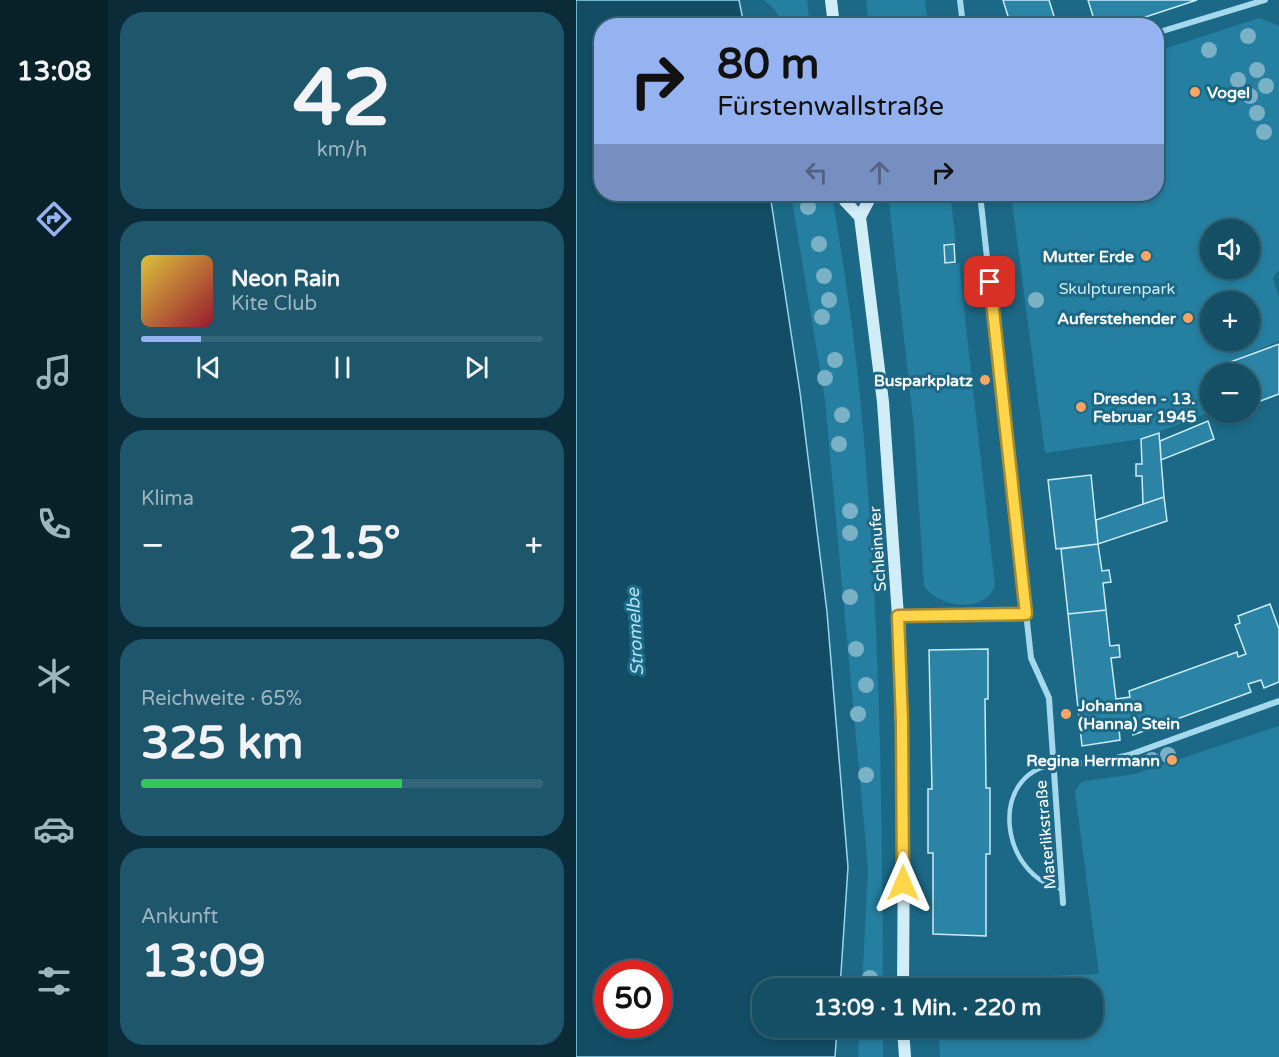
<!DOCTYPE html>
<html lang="de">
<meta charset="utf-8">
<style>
:root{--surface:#154f65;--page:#1e566b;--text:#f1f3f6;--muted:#9db5bf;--line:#346679;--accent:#95b2f1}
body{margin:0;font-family:"Varela Round",sans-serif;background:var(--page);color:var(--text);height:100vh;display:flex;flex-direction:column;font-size:22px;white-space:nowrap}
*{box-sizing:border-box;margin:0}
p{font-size:20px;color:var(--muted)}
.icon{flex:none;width:33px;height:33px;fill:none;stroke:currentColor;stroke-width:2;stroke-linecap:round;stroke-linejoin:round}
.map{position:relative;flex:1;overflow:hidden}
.drawer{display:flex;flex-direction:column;gap:12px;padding:12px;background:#0c2b38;width:468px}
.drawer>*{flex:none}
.top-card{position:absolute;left:18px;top:18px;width:570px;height:183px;border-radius:24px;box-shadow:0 3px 9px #0003,0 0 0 2px var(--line);background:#95b2f1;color:#111;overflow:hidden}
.controls{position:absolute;left:624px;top:219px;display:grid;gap:12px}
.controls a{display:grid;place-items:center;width:60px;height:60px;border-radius:50%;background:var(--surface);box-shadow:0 3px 9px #0003,0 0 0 2px var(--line);font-size:30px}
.speed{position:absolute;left:18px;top:960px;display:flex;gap:12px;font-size:30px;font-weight:700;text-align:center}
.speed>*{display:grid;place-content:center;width:78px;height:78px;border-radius:50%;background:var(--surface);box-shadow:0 3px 9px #0003,0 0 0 2px var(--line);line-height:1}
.speed .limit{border:9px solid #d22;background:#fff;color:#111}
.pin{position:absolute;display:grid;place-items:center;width:51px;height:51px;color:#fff;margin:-26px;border-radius:12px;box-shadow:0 3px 9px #0006}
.me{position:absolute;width:66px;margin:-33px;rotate:0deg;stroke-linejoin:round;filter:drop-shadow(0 0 4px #0008)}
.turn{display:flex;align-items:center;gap:21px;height:126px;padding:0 24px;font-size:27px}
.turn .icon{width:78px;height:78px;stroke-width:2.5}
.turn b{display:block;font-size:42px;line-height:51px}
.lanes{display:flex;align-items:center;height:57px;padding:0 24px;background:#0003;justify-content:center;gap:30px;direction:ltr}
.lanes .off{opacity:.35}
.big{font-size:45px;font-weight:700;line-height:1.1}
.drawer .widget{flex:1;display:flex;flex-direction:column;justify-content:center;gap:9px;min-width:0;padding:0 21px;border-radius:24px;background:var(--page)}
.drawer .dial{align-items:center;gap:0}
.dial b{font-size:78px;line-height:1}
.song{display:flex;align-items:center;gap:18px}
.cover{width:72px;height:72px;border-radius:9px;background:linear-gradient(135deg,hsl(50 70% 55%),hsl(350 70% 35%))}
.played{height:6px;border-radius:3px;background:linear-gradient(90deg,var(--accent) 15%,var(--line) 15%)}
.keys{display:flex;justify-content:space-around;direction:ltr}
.heat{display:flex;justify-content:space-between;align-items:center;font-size:33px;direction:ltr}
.charge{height:9px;border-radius:4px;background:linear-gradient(90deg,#34c759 65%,var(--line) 0)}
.trip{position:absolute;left:176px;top:978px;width:351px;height:60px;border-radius:24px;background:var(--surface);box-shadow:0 3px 9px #0003,0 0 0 2px var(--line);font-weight:700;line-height:60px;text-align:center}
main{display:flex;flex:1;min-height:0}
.dock{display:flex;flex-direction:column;width:108px;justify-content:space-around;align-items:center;background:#082028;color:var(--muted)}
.dock .icon{width:42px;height:42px}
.dock .on{color:var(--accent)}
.dock b{font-size:27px;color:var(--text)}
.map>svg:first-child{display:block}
.green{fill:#257fa0;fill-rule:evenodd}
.water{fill:#124d65;stroke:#97d7ed;stroke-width:1.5;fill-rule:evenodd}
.building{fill:#2b84a5;stroke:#c9ecf8;stroke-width:1.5}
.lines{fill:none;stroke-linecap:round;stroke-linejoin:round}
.service{stroke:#a4d8ec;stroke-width:4.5}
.minor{stroke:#a4d8ec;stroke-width:6}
.secondary{stroke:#d0edf8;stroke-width:12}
.tree{fill:#7bb1c5}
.route-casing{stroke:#a68a30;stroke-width:15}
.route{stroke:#ffd54a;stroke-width:10}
.poi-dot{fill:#fca461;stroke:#1c6987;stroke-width:2}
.labels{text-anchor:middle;stroke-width:6;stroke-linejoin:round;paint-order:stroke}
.poi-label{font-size:16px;font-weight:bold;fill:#fff;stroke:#1c6987;text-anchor:end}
.park-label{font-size:16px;fill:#c9ecf8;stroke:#1c6987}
.street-label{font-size:16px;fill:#fff;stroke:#1c6987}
.water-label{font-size:18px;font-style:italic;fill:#b0e1f3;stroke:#1c6987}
</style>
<main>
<nav class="dock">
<b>13:08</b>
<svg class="icon on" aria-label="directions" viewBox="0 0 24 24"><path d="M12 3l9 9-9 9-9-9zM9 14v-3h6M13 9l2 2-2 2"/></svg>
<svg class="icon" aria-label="music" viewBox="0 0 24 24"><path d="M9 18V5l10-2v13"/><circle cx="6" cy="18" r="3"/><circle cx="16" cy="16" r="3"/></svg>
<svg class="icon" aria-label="phone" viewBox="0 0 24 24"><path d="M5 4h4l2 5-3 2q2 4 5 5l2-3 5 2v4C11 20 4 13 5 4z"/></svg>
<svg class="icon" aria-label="climate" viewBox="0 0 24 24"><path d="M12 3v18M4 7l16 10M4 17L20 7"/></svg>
<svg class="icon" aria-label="car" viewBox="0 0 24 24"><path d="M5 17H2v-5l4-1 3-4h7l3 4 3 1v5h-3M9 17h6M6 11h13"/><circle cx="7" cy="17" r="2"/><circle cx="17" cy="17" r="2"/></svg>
<svg class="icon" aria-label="filters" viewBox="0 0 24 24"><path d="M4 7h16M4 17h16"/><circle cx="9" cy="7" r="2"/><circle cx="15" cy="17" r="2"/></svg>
</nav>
<section class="drawer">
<div class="widget dial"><b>42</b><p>km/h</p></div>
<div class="widget">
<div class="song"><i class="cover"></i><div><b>Neon Rain</b><p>Kite Club</p></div></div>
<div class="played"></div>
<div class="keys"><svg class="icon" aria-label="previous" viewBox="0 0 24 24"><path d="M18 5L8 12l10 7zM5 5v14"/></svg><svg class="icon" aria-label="pause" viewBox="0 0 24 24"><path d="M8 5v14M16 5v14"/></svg><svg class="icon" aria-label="next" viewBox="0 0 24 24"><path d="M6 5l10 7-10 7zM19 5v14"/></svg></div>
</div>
<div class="widget"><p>Klima</p>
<div class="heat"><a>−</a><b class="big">21.5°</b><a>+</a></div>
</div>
<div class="widget"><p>Reichweite · 65%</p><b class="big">325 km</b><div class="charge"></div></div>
<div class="widget"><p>Ankunft</p><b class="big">13:09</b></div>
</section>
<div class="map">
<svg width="703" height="1057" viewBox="0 0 703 1057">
<rect width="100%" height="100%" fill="#1c6987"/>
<path class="green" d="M188,0H231L234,25H202L207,24L199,10Z
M290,0H349L352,25H293Z
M684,18L703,26V270L697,278L703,298V341L638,368L639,371L630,374L634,391V412L565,439L469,453L435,194H580L581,51ZM634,230H674V268H634ZM634,302H674V340H634Z
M215,194H256C265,252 275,310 281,368C303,574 306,782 307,988H286L292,868L249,400Z
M312,194H374L380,242L367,244L369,264L383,263L419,586C410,614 362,608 348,586L338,428Z
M703,726V1057H364L362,1028H516V988H360L359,980L523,974L499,792L504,783L509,781L559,774Z
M284,1028H307V1057H282Z"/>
<path class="water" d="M0,0H163L168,25L26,26V194H194L224,392L251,612L272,867L264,988H186V1028H261L259,1057H0ZM32,974H82V1024H32Z"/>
<path class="building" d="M427,0H473L481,26H435Z
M512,0H621L542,26H520Z
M378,244L379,262L369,263L368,245Z
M703,344V394L674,405V374H639L638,368Z
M632,421L638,439L585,460L584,441Z
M583,433L588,497L567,504L566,476H560V464H566L565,439Z
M515,475L522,544L480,549L472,480Z
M588,497L591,521L522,544L520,520Z
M522,544L526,571L533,570L535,582L527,583L530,610L492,614L485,549Z
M694,604L703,629V682L688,688L685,680L672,684L675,692L557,735L556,727L543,728L544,740L506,746L492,614L530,610L534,646L543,645L544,657L535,658L540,699L554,697L553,691L661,652L662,657L670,654L659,625L664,623L662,616Z
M412,649V699H409L410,788H414V854H410V936L357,934V853H352V789H356L353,650Z"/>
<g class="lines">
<path class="service" d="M476,765C412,776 424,876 486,889"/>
<path class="minor" d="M384,0L387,26
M580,33L689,0
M404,194L455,658L473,698L487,903
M322,616L450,614
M476,765L523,762L553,755L703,701"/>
<path class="secondary" d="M255,0L258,26
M267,194L269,201L284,217L307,402L322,616L328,837L327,988
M284,217L294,198V194
M327,1028L329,1057"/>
</g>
<g class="tree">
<circle cx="672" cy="36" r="8"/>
<circle cx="633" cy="50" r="8"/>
<circle cx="681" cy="70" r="8"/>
<circle cx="662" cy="80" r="8"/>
<circle cx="690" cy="86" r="8"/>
<circle cx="674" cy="96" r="8"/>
<circle cx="681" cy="113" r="8"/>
<circle cx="688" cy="132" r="8"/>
<circle cx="232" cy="207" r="8"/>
<circle cx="243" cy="244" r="8"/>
<circle cx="248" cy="276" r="8"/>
<circle cx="253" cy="300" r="8"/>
<circle cx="460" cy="300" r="8"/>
<circle cx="246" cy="317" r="8"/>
<circle cx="259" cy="360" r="8"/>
<circle cx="249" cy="378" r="8"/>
<circle cx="266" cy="415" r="8"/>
<circle cx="263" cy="444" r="8"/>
<circle cx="274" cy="511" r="8"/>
<circle cx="274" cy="533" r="8"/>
<circle cx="274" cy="597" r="8"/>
<circle cx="280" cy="649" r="8"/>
<circle cx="290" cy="685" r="8"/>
<circle cx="282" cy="714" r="8"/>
<circle cx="592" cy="755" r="8"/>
<circle cx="576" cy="760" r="8"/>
<circle cx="290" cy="775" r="8"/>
<circle cx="294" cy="978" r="8"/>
</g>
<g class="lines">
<g class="route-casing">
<path id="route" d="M327,883L326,722L322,616L450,614L414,282"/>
</g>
<use href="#route" class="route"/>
</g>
<g class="poi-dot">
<circle cx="619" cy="92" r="6"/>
<circle cx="570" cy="256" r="6"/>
<circle cx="612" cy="318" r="6"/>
<circle cx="409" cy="380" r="6"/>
<circle cx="505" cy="407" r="6"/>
<circle cx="490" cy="714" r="6"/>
<circle cx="596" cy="760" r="6"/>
</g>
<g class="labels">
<g class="poi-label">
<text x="631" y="98" text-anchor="start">Vogel</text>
<text x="558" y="262">Mutter Erde</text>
<text x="600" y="324">Auferstehender</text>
<text x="397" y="386">Busparkplatz</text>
<text x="517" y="404" text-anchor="start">Dresden - 13.<tspan x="517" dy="18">Februar 1945</tspan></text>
<text x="502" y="711" text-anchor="start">Johanna<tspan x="502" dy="18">(Hanna) Stein</tspan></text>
<text x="584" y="766">Regina Herrmann</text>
</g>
<g class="park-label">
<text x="541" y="294">Skulpturenpark</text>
</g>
<g class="street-label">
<text transform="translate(301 549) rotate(-94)" y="6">Schleinufer</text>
<text transform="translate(469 835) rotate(-95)" y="6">Materlikstraße</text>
</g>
<g class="water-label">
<text transform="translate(59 632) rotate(-93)" y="6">Stromelbe</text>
</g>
</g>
</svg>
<div class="controls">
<a><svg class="icon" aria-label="sound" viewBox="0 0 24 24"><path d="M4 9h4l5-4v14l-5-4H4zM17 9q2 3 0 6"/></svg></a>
<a>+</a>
<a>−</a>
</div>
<div class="speed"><div class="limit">50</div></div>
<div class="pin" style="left:414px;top:282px;background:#d93025"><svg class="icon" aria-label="arrive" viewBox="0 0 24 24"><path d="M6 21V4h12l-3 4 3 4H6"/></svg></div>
<svg class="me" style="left:327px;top:883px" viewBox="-20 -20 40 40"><path d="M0-17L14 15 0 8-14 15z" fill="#ffd54a" stroke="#fff" stroke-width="4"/></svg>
<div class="trip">13:09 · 1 Min. · 220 m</div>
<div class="top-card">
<div class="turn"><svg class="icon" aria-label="right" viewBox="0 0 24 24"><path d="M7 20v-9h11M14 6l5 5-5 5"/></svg><div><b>80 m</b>Fürstenwallstraße</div></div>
<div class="lanes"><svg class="icon off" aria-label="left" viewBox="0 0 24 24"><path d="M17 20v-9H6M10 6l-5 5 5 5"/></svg><svg class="icon off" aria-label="ahead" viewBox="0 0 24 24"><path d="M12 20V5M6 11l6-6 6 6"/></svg><svg class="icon" aria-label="right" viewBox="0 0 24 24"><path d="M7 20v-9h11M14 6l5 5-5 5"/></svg></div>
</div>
</div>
</main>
